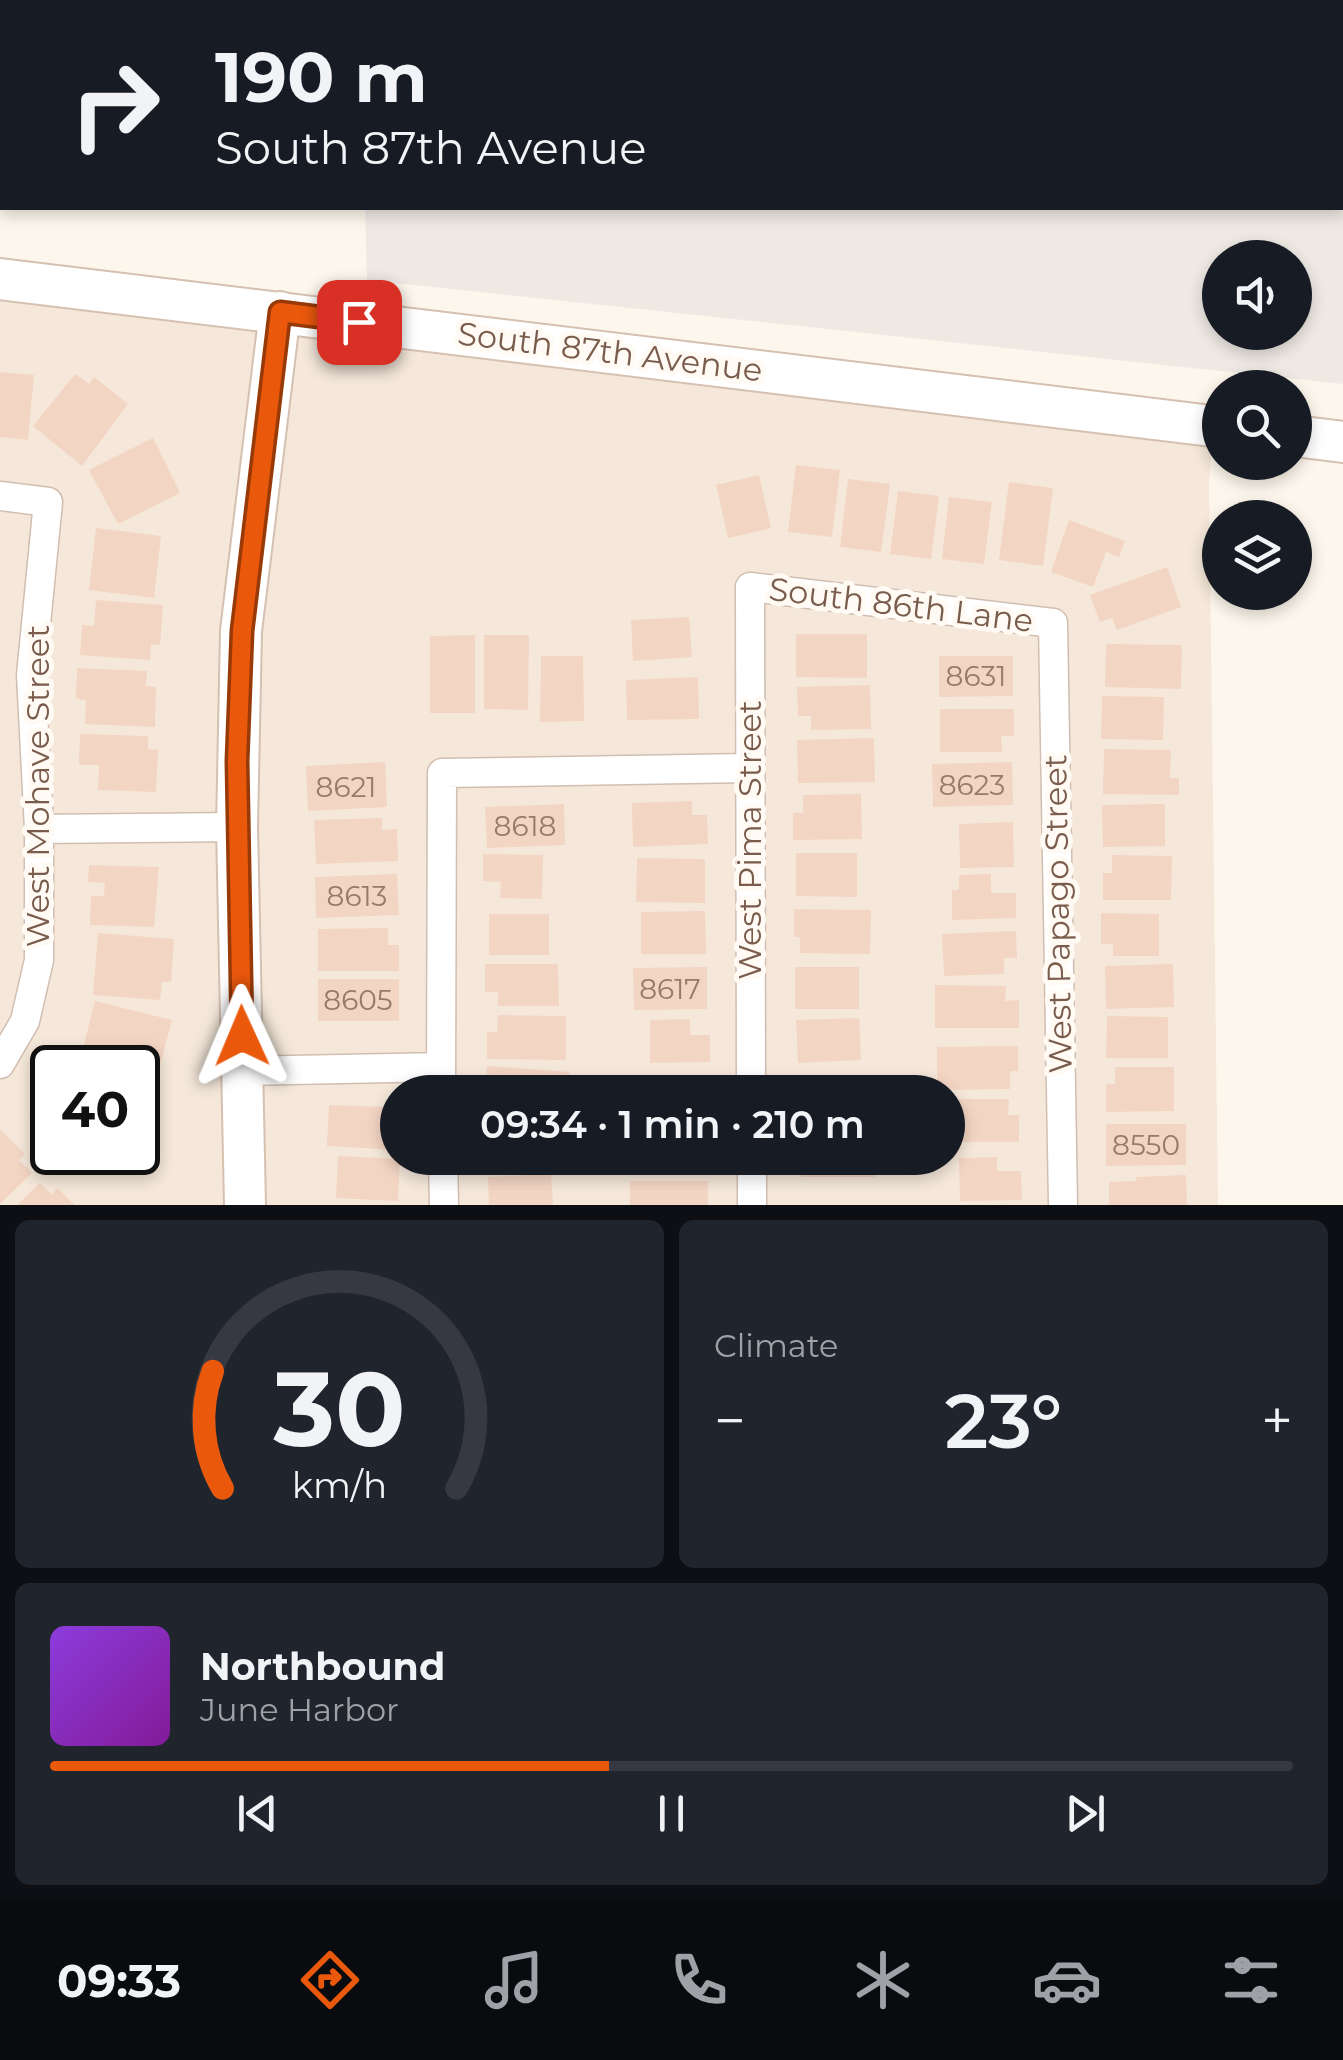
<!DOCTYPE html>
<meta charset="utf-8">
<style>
:root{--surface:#171b24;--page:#20242c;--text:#f1f3f6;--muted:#9ea1a6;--line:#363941;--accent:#ea580c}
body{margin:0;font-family:Montserrat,sans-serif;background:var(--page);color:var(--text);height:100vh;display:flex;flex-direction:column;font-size:38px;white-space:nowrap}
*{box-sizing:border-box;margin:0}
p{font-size:32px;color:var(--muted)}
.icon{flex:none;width:55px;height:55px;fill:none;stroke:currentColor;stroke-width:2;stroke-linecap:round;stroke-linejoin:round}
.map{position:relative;height:1205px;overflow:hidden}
.panel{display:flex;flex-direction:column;gap:15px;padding:15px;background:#0d0f14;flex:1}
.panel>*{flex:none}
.guide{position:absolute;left:0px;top:0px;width:1345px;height:210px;box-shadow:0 5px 15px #0003;background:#171b24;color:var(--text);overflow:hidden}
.fabs{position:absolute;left:1202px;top:240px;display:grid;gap:20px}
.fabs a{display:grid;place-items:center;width:110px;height:110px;border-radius:50%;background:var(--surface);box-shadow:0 5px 15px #0003;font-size:50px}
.speed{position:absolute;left:30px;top:1045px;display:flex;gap:20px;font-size:50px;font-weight:700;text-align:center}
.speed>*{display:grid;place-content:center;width:130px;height:130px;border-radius:50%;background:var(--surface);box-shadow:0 5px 15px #0003;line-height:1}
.speed .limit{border:5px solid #111;border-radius:15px;background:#fff;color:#111}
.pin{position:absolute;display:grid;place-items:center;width:85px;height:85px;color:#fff;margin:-42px;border-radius:20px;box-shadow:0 5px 15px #0006}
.me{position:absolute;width:110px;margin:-55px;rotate:359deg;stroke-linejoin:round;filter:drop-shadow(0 0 8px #0008)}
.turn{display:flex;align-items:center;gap:35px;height:210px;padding:0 50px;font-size:45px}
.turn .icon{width:130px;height:130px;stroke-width:2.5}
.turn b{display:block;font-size:70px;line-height:85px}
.big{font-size:75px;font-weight:600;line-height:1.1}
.panel .tile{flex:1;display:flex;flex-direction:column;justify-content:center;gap:15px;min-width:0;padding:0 35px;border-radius:15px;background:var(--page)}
.panel .dial{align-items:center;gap:0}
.dial svg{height:260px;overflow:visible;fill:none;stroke:var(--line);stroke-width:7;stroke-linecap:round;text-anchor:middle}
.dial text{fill:var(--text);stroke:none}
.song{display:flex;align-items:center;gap:30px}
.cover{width:120px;height:120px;border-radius:15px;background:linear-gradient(135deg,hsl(270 70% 55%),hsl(290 70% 35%))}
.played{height:10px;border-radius:5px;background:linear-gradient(90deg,var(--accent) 45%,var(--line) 45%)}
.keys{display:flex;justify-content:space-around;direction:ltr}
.heat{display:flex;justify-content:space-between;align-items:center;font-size:55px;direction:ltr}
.panel .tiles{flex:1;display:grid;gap:15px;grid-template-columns:1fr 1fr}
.tile:last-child{grid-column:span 2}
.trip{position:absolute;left:380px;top:1075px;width:585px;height:100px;border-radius:50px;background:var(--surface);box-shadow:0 5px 15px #0003;font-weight:600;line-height:100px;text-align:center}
.menu{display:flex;height:160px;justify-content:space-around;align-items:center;background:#090b0e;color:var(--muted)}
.menu .icon{width:70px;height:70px}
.menu .current{color:var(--accent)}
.menu b{font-size:45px;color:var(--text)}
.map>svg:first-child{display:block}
.residential{fill:#f5e8da;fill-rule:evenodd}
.industrial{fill:#efe9e4;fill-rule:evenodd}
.building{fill:#f3d5c3}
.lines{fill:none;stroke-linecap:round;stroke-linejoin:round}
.lane-casing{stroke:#d1beb0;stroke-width:18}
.street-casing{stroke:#d1beb0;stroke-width:31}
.secondary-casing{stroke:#d6c0b0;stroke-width:44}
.lane{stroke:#fff;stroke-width:14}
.street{stroke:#fff;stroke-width:28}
.secondary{stroke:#fff;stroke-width:40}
.route-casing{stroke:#983908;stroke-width:25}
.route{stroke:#ea580c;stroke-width:18}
.labels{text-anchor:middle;stroke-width:10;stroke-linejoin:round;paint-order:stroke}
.number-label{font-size:28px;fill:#987a6a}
.street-label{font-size:32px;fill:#7a5c4d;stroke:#fffaf3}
</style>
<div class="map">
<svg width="1343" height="1205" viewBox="0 0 1343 1205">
<rect width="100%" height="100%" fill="#fdf6ec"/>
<path class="residential" d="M0,300L1212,448L1209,483L1218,1205H0ZM52,1068H138V1152H52ZM398,1092H948V1158H398Z"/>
<path class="industrial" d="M359,0H1343V384L367,280L365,208H1342V2ZM1220,258H1295V332H1220Z"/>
<path class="building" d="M0,372L34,375L28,440L0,437Z
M75,374L89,384L94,377L128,404L82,466L33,426Z
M153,438L180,493L118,524L89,470Z
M796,465L840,470L832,537L788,532Z
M759,475L771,528L728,538L716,485Z
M848,479L890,484L881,552L840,547Z
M1009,482L1053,488L1043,566L999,560Z
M898,491L939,496L931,559L890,554Z
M949,497L992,502L984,564L942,559Z
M1069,520L1125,541L1119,557L1106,552L1093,587L1051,572Z
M96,528L161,536L154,598L89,590Z
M1167,567L1181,607L1117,630L1112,618L1100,622L1090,595Z
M96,600L163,605L160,645L151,644L150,660L80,655L82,625L94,626Z
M689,617L692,657L633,661L631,620Z
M796,634H867V678L796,677Z
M475,635V713H430V636Z
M484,635H529L528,710L484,709Z
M1106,644L1182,645L1181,689L1105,687Z
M541,656H583L584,721L540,722Z
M939,656H1013V696L939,697Z
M77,668L147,671L146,686L156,687L155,727L85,724L86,700L76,699Z
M698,677L699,719L627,720L626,680Z
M870,685L871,729L811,730V716H798L797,687Z
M1102,696L1164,697L1163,740L1101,739Z
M940,709H1014V736H1001L1002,752H940Z
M80,734L148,736V749L158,750L156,792L98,790L99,765H79Z
M874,738L875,782L798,783L797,740Z
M1104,749L1171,750L1170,778H1179V795L1103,794Z
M385,762L387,807L308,811L306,766Z
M1012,762L1013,805L933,807L932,764Z
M861,794L862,839L793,840V813H803V795Z
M692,801V815H707L708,844L633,847L632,803Z
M564,804L565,845L487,848L485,807Z
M1165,804V846L1103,847L1102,805Z
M382,818V830L397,829L398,861L316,864L314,820Z
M1013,822L1014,867L960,868L959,824Z
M796,853H857V897L796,896Z
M483,854L543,855L542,899L500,898L501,882L483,881Z
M1112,855L1172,856L1171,900H1103V873H1112Z
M637,858L705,859V903L636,902Z
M89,865L159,867L154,927L90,925L91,896H104L105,883L88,882Z
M397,874L399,915L316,918L315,877Z
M991,874V893H1016V918L952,920V890H959V875Z
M794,909L871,910L870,954L800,953V937H794Z
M705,911L706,954H641V912Z
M1101,913L1159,914V956H1113V944H1101Z
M489,914H549V955H489Z
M388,928V945H399V971H318V929Z
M1016,931L1017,958H1004V974L944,976L942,934Z
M98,933L174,939L171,982H162L160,1000L93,995Z
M485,964H558L559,1006H498V992H485Z
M1173,964L1174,1007L1106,1009L1105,966Z
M707,967V1009L634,1010L633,968Z
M795,967H859V1009H795Z
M318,979H399V1021H318Z
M935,985L1006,986L1005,1001L1019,1000V1028H935Z
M95,1001L172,1020L161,1062L153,1060L148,1077L138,1074V1068H110L80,1060Z
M498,1015L566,1016V1060L487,1059V1032H497Z
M1107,1016L1168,1017V1058H1106Z
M859,1018L861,1060L798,1063L796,1020Z
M690,1019V1035H710V1062L650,1063V1020Z
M1018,1046V1071H1010V1089L937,1090V1047Z
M487,1066L569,1072L568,1092H485Z
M1115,1067H1174V1111L1106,1112V1084H1115Z
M52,1069V1126L29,1113Z
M645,1076L709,1077V1092H645Z
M799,1076H878V1092H799Z
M948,1099H1009L1008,1115H1019V1142H948Z
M329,1105L389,1107L388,1121L398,1122V1150L327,1146Z
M1106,1124H1186V1165L1106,1166Z
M0,1129L25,1154L19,1160L32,1173L0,1204Z
M338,1156L400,1159L398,1201L336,1198Z
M997,1157V1171H1021L1022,1200L960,1201L959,1158Z
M488,1158H561V1167H488Z
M637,1158H711V1168L637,1171Z
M801,1158H877V1177H801Z
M551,1174L553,1205H489L488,1177Z
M1186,1175L1187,1205H1109V1182L1136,1181V1177Z
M630,1181H708V1205H630Z
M40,1183L52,1195L57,1188L75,1205H17Z"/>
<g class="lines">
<g class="lane-casing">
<path id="lane" d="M281,0V2
M416,0V2
M0,96H2
M1342,106H1343"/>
</g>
<g class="street-casing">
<path id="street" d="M0,496L48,502L31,675L39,829V960L25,1021L0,1064
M39,829L237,827
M243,1071L441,1067
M441,1092L442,773L749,768
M751,1092L750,587L1053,623L1063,1205
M443,1158L444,1205
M752,1158V1205"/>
</g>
<g class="secondary-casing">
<path id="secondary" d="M0,279L1220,427
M1295,436L1343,442
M245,1205L237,827L241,631L280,312"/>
</g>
<use href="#lane" class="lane"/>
<use href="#street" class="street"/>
<use href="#secondary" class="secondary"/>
</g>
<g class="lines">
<g class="route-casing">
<path id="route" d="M242,1036L237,761L242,631L280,312L359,322"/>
</g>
<use href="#route" class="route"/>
</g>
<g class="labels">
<g class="number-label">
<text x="976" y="686">8631</text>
<text x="972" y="795">8623</text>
<text x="346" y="797">8621</text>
<text x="525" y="836">8618</text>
<text x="357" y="906">8613</text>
<text x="670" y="999">8617</text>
<text x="358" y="1010">8605</text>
<text x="1146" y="1155">8550</text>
</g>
<g class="street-label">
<text transform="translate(610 352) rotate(7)" y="11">South 87th Avenue</text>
<text transform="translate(901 605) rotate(7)" y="11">South 86th Lane</text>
<text transform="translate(38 786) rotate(-90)" y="11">West Mohave Street</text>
<text transform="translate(750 840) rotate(-90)" y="11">West Pima Street</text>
<text transform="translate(1058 914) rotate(-91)" y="11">West Papago Street</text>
</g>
</g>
</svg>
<div class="fabs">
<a><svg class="icon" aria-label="sound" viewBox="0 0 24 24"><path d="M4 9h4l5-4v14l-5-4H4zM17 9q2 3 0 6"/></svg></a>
<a><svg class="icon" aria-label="search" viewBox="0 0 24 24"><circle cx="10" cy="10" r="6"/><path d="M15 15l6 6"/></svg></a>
<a><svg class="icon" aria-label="layers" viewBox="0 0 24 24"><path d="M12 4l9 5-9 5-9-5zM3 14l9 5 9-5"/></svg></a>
</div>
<div class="speed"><div class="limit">40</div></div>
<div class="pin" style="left:359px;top:322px;background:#d93025"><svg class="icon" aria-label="arrive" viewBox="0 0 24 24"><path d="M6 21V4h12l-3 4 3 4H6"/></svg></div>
<svg class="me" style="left:242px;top:1036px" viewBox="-20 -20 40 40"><path d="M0-17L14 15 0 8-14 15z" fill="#ea580c" stroke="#fff" stroke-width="4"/></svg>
<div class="trip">09:34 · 1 min · 210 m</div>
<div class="guide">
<div class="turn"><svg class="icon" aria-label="right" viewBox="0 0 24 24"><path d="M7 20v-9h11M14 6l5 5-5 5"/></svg><div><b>190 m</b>South 87th Avenue</div></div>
</div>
</div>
<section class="panel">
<div class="tiles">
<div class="tile dial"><svg viewBox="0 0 100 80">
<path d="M14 69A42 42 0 1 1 86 69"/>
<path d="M14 69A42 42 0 0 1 11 33" stroke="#ea580c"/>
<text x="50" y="56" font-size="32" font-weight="700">30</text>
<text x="50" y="72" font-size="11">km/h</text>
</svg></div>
<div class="tile"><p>Climate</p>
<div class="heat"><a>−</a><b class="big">23°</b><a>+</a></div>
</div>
<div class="tile">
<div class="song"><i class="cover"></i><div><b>Northbound</b><p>June Harbor</p></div></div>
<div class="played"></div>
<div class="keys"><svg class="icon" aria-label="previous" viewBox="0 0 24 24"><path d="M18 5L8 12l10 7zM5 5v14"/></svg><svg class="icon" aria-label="pause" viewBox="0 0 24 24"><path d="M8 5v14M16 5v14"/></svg><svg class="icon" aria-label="next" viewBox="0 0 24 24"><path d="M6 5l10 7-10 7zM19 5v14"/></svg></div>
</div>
</div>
</section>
<nav class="menu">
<b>09:33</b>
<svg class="icon current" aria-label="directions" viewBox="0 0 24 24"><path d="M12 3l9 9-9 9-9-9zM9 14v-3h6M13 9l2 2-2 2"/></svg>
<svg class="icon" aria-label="music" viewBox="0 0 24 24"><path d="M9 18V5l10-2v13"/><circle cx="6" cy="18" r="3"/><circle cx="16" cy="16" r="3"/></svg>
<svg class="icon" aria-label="phone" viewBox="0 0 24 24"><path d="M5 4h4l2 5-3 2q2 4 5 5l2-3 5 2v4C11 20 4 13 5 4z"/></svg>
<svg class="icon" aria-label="climate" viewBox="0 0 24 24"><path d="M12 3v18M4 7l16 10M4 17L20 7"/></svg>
<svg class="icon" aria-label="car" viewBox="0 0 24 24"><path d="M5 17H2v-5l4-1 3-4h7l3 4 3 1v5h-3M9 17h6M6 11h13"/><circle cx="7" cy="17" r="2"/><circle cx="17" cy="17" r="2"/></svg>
<svg class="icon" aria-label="filters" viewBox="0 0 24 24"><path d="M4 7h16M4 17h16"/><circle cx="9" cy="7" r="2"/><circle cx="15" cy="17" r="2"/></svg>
</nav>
